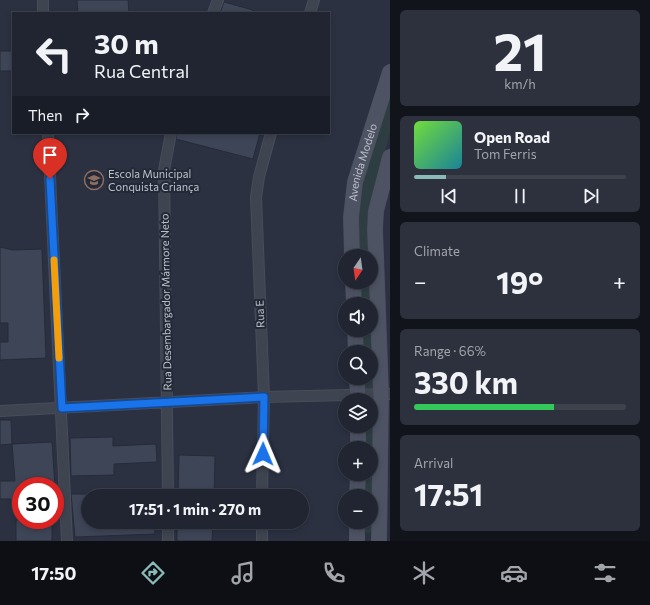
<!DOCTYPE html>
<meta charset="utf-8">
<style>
:root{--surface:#202531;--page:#2d313d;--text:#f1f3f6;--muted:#a2a5ab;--line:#3d424d;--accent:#8bbbb9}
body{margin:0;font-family:Commissioner,sans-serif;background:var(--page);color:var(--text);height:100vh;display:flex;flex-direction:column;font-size:15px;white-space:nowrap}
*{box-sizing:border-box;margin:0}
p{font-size:13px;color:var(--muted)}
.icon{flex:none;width:22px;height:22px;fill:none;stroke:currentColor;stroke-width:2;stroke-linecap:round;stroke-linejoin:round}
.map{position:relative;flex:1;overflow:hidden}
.side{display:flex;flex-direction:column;gap:10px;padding:10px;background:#12141b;width:260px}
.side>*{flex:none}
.guide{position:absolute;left:12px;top:12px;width:318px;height:122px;border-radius:0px;box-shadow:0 2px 6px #0003,0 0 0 1px var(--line);background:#202531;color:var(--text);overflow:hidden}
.needle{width:26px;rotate:193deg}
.buttons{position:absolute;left:338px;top:249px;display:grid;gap:8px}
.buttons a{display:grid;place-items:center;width:40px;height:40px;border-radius:50%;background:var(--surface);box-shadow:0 2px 6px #0003,0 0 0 1px var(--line);font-size:20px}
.speed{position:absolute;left:12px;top:477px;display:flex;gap:8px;font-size:20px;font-weight:700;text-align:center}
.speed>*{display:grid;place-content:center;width:52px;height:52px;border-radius:50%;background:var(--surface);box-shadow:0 2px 6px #0003,0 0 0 1px var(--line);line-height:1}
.speed .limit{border:6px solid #d22;background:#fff;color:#111}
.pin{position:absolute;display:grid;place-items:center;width:34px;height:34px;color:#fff;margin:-41px -17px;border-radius:50% 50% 50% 0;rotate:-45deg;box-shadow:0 0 4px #0007}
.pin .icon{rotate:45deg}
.me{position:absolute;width:44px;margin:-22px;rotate:1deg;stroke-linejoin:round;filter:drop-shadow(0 0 3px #0008)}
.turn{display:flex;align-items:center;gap:14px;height:84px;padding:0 16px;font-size:18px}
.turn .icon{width:52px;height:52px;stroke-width:2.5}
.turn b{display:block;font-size:28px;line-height:34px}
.then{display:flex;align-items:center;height:38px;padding:0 16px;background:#0003;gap:8px;font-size:15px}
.big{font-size:30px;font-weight:700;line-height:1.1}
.side .widget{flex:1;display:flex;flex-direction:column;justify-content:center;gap:6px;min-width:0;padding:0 14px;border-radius:6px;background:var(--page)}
.side .dial{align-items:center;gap:0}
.dial b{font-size:52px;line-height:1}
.song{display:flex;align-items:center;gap:12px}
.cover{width:48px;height:48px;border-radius:6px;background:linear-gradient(135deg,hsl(100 70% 55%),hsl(190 70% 35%))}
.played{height:4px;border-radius:2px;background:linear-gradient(90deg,var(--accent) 15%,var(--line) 15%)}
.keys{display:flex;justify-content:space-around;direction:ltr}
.heat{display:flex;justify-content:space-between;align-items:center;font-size:22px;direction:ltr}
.charge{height:6px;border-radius:3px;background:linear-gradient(90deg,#34c759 66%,var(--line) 0)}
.trip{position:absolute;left:81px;top:489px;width:228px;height:40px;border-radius:20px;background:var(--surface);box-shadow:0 2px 6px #0003,0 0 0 1px var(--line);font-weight:700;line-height:40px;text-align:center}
.tab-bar{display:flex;height:64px;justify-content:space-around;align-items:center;background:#0d0f14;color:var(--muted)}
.tab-bar .icon{width:28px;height:28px}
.tab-bar .on{color:var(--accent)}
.tab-bar b{font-size:18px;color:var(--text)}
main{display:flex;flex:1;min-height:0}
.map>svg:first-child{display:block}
.green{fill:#2d3d42}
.building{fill:#3e4557;stroke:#262b39}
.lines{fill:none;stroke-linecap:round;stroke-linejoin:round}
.minor-casing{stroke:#494d5b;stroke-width:12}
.secondary-casing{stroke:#494d5b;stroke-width:16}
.minor{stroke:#3f4451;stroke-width:10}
.secondary{stroke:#4e5364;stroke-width:15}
.route-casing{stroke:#114b97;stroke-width:10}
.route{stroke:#1a73e8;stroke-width:7}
.slow{stroke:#f59e0b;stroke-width:7}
.labels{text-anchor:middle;stroke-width:4;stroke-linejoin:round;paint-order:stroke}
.street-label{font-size:11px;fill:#bcc0cb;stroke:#232937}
.poi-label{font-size:11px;fill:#bcc0cb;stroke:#232937;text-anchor:start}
</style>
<main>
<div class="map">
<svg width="390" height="541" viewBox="0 0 390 541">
<rect width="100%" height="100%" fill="#2b3141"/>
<path class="green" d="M390,93V133L376,184L370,256H358L356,215L362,183Z
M359,282H371L375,387L372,390C365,388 363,386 362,378H371V352H361L362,330H371V304H360Z
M371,403L375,404L372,530L369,534L363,531V522H371V496H364V474H371V448H364V426H371Z"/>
<path class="building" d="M77,0H128L129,13H78Z
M224,2L253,10V13H220Z
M0,51H13V71H0Z
M177,133H260L253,159L176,139Z
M0,247L13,250L42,249L46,358L0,360V342H8V323H0Z
M0,420H11L12,444L0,445Z
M113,437V446L156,444L157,462L114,464V475L71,476L70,438Z
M52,442L55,486H21V499H0V481H15L12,444Z
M179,455L215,456L214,496H178Z
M71,494H88V522H154L155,534L75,537Z
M16,520H52V541H16Z
M177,522H213L212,541H177Z"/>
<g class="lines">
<g class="minor-casing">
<path id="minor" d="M43,13V0
M213,13L218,0
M310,13L314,0
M48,133L67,541
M0,411L264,397L390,394
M168,496L164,170L171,133
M262,496L264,397L256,197L259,177L271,133
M168,541V522
M262,541V522"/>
</g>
<g class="secondary-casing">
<g id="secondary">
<path id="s1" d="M352,256L351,217L355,182L390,72"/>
<path d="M353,282L354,304"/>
<path d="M355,330L356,352"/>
<path d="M357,378L358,400"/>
<path d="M358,448V426"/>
<path d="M357,496L358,474"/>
<path d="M357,541V522"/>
<path d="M379,541L381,394L375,229L376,211L390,157"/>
</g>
</g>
<use href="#minor" class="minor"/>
<use href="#secondary" class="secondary"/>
</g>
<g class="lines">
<g class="route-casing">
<path id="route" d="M50,179L62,408L264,397L263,454"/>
</g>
<use href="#route" class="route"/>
<path class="slow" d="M54,260L59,358"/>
</g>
<defs>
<g id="school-ring" transform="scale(1)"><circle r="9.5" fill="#232937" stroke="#8d6e63" stroke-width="1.5"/><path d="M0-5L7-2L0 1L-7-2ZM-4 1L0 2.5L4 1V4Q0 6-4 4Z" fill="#8d6e63"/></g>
</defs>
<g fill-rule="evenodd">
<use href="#school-ring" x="94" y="180"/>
</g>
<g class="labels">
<g class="street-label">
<text dy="4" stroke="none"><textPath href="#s1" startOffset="95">Avenida Modelo</textPath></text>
<text transform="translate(166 302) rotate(-91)" y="4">Rua Desembargador Mármore Neto</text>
<text transform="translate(260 314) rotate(-92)" y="4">Rua E</text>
</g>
<g class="poi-label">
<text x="108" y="178">Escola Municipal<tspan x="108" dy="13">Conquista Criança</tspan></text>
</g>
</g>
</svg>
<div class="buttons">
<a><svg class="needle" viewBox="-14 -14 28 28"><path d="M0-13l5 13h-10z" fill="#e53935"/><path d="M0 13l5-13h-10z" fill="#a2a5ab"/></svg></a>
<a><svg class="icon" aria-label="sound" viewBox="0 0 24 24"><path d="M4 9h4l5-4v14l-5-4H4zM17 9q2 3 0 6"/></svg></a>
<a><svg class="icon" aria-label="search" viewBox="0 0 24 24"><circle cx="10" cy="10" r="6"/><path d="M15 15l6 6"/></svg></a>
<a><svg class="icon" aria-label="layers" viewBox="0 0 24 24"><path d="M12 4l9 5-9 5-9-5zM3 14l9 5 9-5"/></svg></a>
<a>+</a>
<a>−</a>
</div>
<div class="speed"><div class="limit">30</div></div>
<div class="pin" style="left:50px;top:179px;background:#d93025"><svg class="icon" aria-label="arrive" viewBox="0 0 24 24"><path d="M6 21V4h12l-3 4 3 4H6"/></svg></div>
<svg class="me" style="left:263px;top:454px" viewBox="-20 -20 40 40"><path d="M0-17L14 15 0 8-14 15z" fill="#1a73e8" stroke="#fff" stroke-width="4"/></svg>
<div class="trip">17:51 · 1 min · 270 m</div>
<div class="guide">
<div class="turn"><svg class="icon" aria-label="left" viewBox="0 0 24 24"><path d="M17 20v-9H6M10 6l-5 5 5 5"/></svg><div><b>30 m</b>Rua Central</div></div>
<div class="then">Then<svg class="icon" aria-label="right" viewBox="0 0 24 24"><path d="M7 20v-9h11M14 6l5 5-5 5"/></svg></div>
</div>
</div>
<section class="side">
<div class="widget dial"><b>21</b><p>km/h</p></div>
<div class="widget">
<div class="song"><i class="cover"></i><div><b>Open Road</b><p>Tom Ferris</p></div></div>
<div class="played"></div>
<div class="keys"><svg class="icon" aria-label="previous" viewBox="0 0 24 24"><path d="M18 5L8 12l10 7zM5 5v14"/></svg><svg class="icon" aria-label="pause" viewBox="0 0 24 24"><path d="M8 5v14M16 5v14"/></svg><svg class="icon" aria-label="next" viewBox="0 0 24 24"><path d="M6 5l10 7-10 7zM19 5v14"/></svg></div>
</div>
<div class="widget"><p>Climate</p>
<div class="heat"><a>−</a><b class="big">19°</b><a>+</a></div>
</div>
<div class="widget"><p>Range · 66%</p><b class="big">330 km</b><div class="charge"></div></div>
<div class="widget"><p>Arrival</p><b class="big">17:51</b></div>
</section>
</main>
<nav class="tab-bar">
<b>17:50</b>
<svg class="icon on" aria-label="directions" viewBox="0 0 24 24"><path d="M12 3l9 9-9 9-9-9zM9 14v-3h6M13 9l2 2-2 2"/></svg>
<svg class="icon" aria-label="music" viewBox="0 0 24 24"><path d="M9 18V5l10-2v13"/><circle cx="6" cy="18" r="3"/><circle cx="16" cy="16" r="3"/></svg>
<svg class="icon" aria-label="phone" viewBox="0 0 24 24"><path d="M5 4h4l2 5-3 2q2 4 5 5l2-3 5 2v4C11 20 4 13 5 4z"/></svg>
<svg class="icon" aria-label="climate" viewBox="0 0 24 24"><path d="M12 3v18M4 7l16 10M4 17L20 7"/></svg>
<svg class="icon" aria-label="car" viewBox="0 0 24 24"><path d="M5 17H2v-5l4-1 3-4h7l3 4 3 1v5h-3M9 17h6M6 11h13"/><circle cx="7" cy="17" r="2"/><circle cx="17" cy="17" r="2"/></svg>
<svg class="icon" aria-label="filters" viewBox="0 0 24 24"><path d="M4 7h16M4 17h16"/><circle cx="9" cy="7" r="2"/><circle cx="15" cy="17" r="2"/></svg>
</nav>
